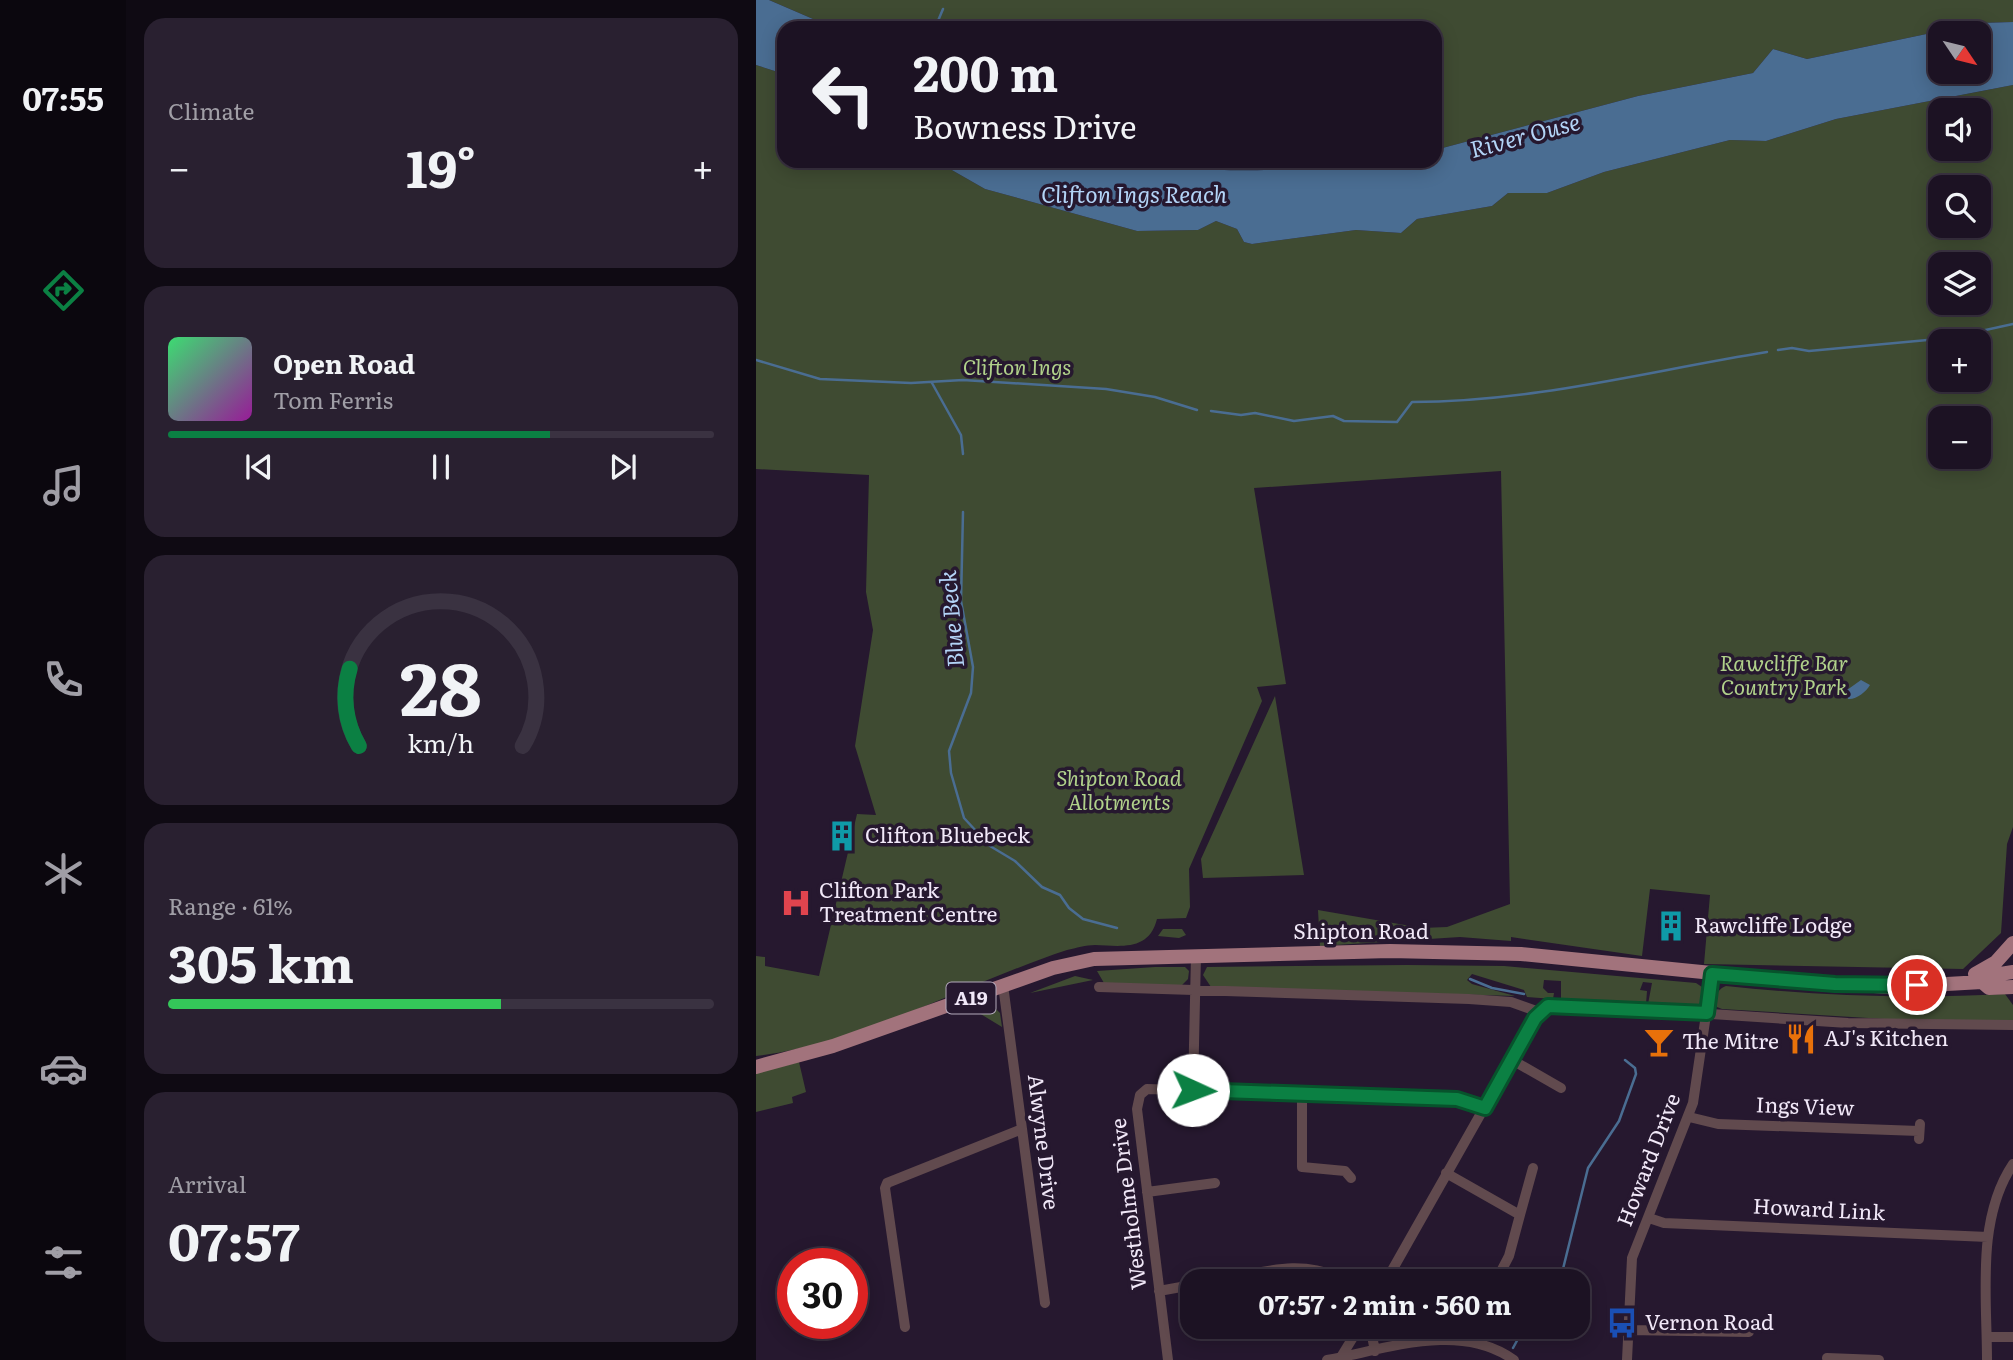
<!DOCTYPE html>
<meta charset="utf-8">
<style>
:root{--surface:#1c1223;--page:#292030;--text:#f1f3f6;--muted:#a09ea6;--line:#3a3241;--accent:#0b8043}
body{margin:0;font-family:Literata,serif;background:var(--page);color:var(--text);height:100vh;display:flex;flex-direction:column;font-size:26px;white-space:nowrap}
*{box-sizing:border-box;margin:0}
p{font-size:23px;color:var(--muted)}
.icon{flex:none;width:38px;height:38px;fill:none;stroke:currentColor;stroke-width:2;stroke-linecap:round;stroke-linejoin:round}
.map{position:relative;flex:1;overflow:hidden}
.details{display:flex;flex-direction:column;gap:18px;padding:18px;background:#0f0a13;width:630px}
.details>*{flex:none}
.banner{position:absolute;left:21px;top:21px;width:665px;height:147px;border-radius:21px;box-shadow:0 4px 18px #0003,0 0 0 2px var(--line);background:#1c1223;color:var(--text);overflow:hidden}
.needle{width:46px;rotate:125deg}
.fabs{position:absolute;left:1172px;top:21px;display:grid;gap:14px}
.fabs a{display:grid;place-items:center;width:63px;height:63px;border-radius:14px;background:var(--surface);box-shadow:0 4px 18px #0003,0 0 0 2px var(--line);font-size:35px}
.speed{position:absolute;left:21px;top:1248px;display:flex;gap:14px;font-size:35px;font-weight:700;text-align:center}
.speed>*{display:grid;place-content:center;width:91px;height:91px;border-radius:50%;background:var(--surface);box-shadow:0 4px 18px #0003,0 0 0 2px var(--line);line-height:1}
.speed .limit{border:10px solid #d22;background:#fff;color:#111}
.pin{position:absolute;display:grid;place-items:center;width:60px;height:60px;color:#fff;margin:-30px;border:4px solid #fff;border-radius:50%;box-shadow:0 2px 7px #0007}
.me{position:absolute;width:77px;margin:-38px;rotate:92deg;stroke-linejoin:round;filter:drop-shadow(0 0 5px #0008)}
.turn{display:flex;align-items:center;gap:24px;height:147px;padding:0 21px;font-size:32px}
.turn .icon{width:91px;height:91px;stroke-width:2.5}
.turn b{display:block;font-size:49px;line-height:60px}
.big{font-size:52px;font-weight:700;line-height:1.1}
.details .card{flex:1;display:flex;flex-direction:column;justify-content:center;gap:10px;min-width:0;padding:0 24px;border-radius:21px;background:var(--page)}
.details .dial{align-items:center;gap:0}
.dial svg{height:182px;overflow:visible;fill:none;stroke:var(--line);stroke-width:7;stroke-linecap:round;text-anchor:middle}
.dial text{fill:var(--text);stroke:none}
.song{display:flex;align-items:center;gap:21px}
.cover{width:84px;height:84px;border-radius:10px;background:linear-gradient(135deg,hsl(140 70% 55%),hsl(300 70% 35%))}
.played{height:7px;border-radius:4px;background:linear-gradient(90deg,var(--accent) 70%,var(--line) 70%)}
.keys{display:flex;justify-content:space-around;direction:ltr}
.heat{display:flex;justify-content:space-between;align-items:center;font-size:38px;direction:ltr}
.charge{height:10px;border-radius:5px;background:linear-gradient(90deg,#34c759 61%,var(--line) 0)}
.trip{position:absolute;left:424px;top:1269px;width:410px;height:70px;border-radius:21px;background:var(--surface);box-shadow:0 4px 18px #0003,0 0 0 2px var(--line);font-weight:700;line-height:70px;text-align:center}
main{display:flex;flex:1;min-height:0}
.tabs{display:flex;flex-direction:column;width:126px;justify-content:space-around;align-items:center;background:#0b070e;color:var(--muted)}
.tabs .icon{width:49px;height:49px}
.tabs .on{color:var(--accent)}
.tabs b{font-size:32px;color:var(--text)}
.map>svg:first-child{display:block}
.green{fill:#3f4b32;fill-rule:evenodd}
.water{fill:#4a6d92;fill-rule:evenodd}
.lines{fill:none;stroke-linecap:round;stroke-linejoin:round}
.stream{stroke:#4a6d92;stroke-width:2.5}
.minor{stroke:#614a4e;stroke-width:10}
.primary{stroke:#a2737c;stroke-width:14}
.route-casing{stroke:#07532c;stroke-width:18}
.route{stroke:#0b8043;stroke-width:12}
.labels{text-anchor:middle;stroke-width:7;stroke-linejoin:round;paint-order:stroke}
.shield{fill:#26182f;stroke:#b4aabc;stroke-width:2}
.shield-label{font-size:19px;font-weight:bold;fill:#f1e8f8}
.park-label{font-size:21px;font-style:italic;fill:#b0d18a;stroke:#26182f}
.poi-label{font-size:21px;fill:#f1e8f8;stroke:#26182f;text-anchor:start}
.street-label{font-size:21px;fill:#f1e8f8;stroke:#26182f}
.water-label{font-size:23px;font-style:italic;fill:#b3d4f7;stroke:#26182f}
</style>
<main>
<nav class="tabs">
<b>07:55</b>
<svg class="icon on" aria-label="directions" viewBox="0 0 24 24"><path d="M12 3l9 9-9 9-9-9zM9 14v-3h6M13 9l2 2-2 2"/></svg>
<svg class="icon" aria-label="music" viewBox="0 0 24 24"><path d="M9 18V5l10-2v13"/><circle cx="6" cy="18" r="3"/><circle cx="16" cy="16" r="3"/></svg>
<svg class="icon" aria-label="phone" viewBox="0 0 24 24"><path d="M5 4h4l2 5-3 2q2 4 5 5l2-3 5 2v4C11 20 4 13 5 4z"/></svg>
<svg class="icon" aria-label="climate" viewBox="0 0 24 24"><path d="M12 3v18M4 7l16 10M4 17L20 7"/></svg>
<svg class="icon" aria-label="car" viewBox="0 0 24 24"><path d="M5 17H2v-5l4-1 3-4h7l3 4 3 1v5h-3M9 17h6M6 11h13"/><circle cx="7" cy="17" r="2"/><circle cx="17" cy="17" r="2"/></svg>
<svg class="icon" aria-label="filters" viewBox="0 0 24 24"><path d="M4 7h16M4 17h16"/><circle cx="9" cy="7" r="2"/><circle cx="15" cy="17" r="2"/></svg>
</nav>
<section class="details">
<div class="card"><p>Climate</p>
<div class="heat"><a>−</a><b class="big">19°</b><a>+</a></div>
</div>
<div class="card">
<div class="song"><i class="cover"></i><div><b>Open Road</b><p>Tom Ferris</p></div></div>
<div class="played"></div>
<div class="keys"><svg class="icon" aria-label="previous" viewBox="0 0 24 24"><path d="M18 5L8 12l10 7zM5 5v14"/></svg><svg class="icon" aria-label="pause" viewBox="0 0 24 24"><path d="M8 5v14M16 5v14"/></svg><svg class="icon" aria-label="next" viewBox="0 0 24 24"><path d="M6 5l10 7-10 7zM19 5v14"/></svg></div>
</div>
<div class="card dial"><svg viewBox="0 0 100 80">
<path d="M14 69A42 42 0 1 1 86 69"/>
<path d="M14 69A42 42 0 0 1 10 35" stroke="#0b8043"/>
<text x="50" y="56" font-size="32" font-weight="700">28</text>
<text x="50" y="72" font-size="11">km/h</text>
</svg></div>
<div class="card"><p>Range · 61%</p><b class="big">305 km</b><div class="charge"></div></div>
<div class="card"><p>Arrival</p><b class="big">07:57</b></div>
</section>
<div class="map">
<svg width="1257" height="1360" viewBox="0 0 1257 1360">
<rect width="100%" height="100%" fill="#26182f"/>
<path class="green" d="M13,0H1257V22L1223,23L1051,59L1017,49L997,73L882,96L679,150V28H78Z
M0,65L28,74V161H180L229,189L381,231L442,230L460,221L481,229L488,242L496,244L600,230L645,233L661,219L736,206L752,193H791L848,172L974,140L1010,141L1080,119L1257,85V827L1251,844L1245,933L1207,969L948,964L954,895L894,889L886,956L755,937V941L704,937L564,946L562,910L666,928L691,927L754,904L745,471L498,488L530,684L501,687L506,701L433,869L434,907L430,918L401,919C393,951 366,946 339,945C330,945 320,948 311,950C208,984 109,1043 0,1056V956L9,957V966L63,976L101,814L120,815L99,746L117,630L110,592L113,475L0,469ZM1185,110H1223V149H1185ZM1185,187H1223V226H1185ZM1185,264H1223V303H1185ZM1185,341H1223V380H1185ZM1185,418H1223V457H1185Z
M393,161H627C551,166 467,179 393,161Z
M519,696L548,875L447,878L445,859Z
M407,929H426L430,935L423,938L402,936Z
M651,965L748,966L940,983L946,987L945,1004L940,1007L892,1004L896,983L887,982L884,990L891,991L890,1004L805,999V981L788,980L787,988L792,993H798L797,999L771,997L768,990L716,974L711,980L716,984L759,996L455,987L447,975L451,967Z
M399,967H429L433,971L432,979L425,986L348,983L341,971Z
M319,976L337,980L274,993Z
M970,986C1063,996 1156,999 1249,994L1257,1005V1021L1177,1022L966,1009L961,1007C957,999 961,989 970,986Z
M239,1008L244,1013L246,1027L223,1013Z
M43,1062L50,1092L36,1097L37,1103L0,1112V1073Z"/>
<path class="water" d="M0,0H13L78,28H28V74L0,65Z
M1257,22V85L1080,119L1010,141L974,140L848,172L791,193H752L736,206L661,219L645,233L600,230L496,244L488,242L481,229L460,221L442,230L381,231L229,189L180,161H393C482,182 587,161 679,161V150L882,96L997,73L1017,49L1051,59L1223,23ZM1185,33H1223V72H1185Z
M1105,680L1114,685C1110,692 1100,700 1092,699L1091,690Z"/>
<g class="lines">
<path class="stream" d="M179,28L187,9
M1022,350L1036,348L1053,351L1193,338L1257,324
M0,360L64,379L155,383L207,380L350,389L399,397L441,410
M176,383L205,435L207,454
M455,411L485,415L499,413L538,421L577,416L588,421L641,422L656,402C778,402 892,371 1011,352
M207,512L205,601L217,667L215,693L193,751L195,773L208,818L234,846L259,861L286,887L304,895L313,908L327,919L361,928
M714,979L736,988L768,994
M804,1281L832,1168L863,1121L880,1074L879,1068L869,1060
M757,1348L769,1326"/>
<path class="minor" d="M247,985L289,1303
M343,987L713,999L755,1002L783,1012
M756,1060L805,1088
M437,1090L440,955
M546,1094V1167L589,1171L595,1178
M933,1117L962,1124L1163,1131
M1163,1139L1164,1124
M690,1173L764,1215L753,1256L740,1281
M391,1192L459,1183
M764,1215L777,1168
M893,1218L908,1223L1232,1237
M460,1281C504,1273 547,1257 589,1281
M630,1281L779,1018L788,1007L803,1004L1092,1023L1257,1025
M403,1291L436,1285
M614,1326L619,1351
M149,1327L129,1188L131,1183L266,1129
M872,1330L993,1332
M1231,1337H1257
M711,1340L715,1326
M585,1357L604,1326
M1071,1358L1123,1360
M412,1360L381,1109L384,1095L391,1089L701,1099L729,1108
M571,1360C631,1349 704,1321 758,1360
M871,1360L876,1258L937,1103L956,974
M1231,1360C1231,1296 1220,1219 1257,1164"/>
<path class="primary" d="M1219,974L1240,962L1257,943
M1226,982L1233,988L1257,987
M0,1067L77,1046L297,968L338,959L634,951L765,954L1057,983L1138,987L1226,982L1232,976L1257,972"/>
</g>
<g class="lines">
<g class="route-casing">
<path id="route" d="M437,1090L701,1099L729,1108L779,1018L792,1006L951,1013L956,974L1079,984L1161,985"/>
</g>
<use href="#route" class="route"/>
</g>
<defs>
<g id="building-bare" transform="scale(2.415)"><path d="M-4-6H4V6H1V3H-1V6H-4ZM-2.5-4.3h1.7v1.8h-1.7ZM.8-4.3h1.7v1.8H.8ZM-2.5-1h1.7V.8h-1.7ZM.8-1h1.7V.8H.8Z" fill="#0f9aa8" stroke="#26182f" stroke-width="2.5" paint-order="stroke"/></g>
<g id="hospital-bare" transform="scale(2.415)"><path d="M-5-5h3v3.5h4V-5h3V5h-3V1.5h-4V5h-3Z" fill="#e0444e" stroke="#26182f" stroke-width="2.5" paint-order="stroke"/></g>
<g id="restaurant-bare" transform="scale(2.415)"><path d="M-5-6h1v4h1v-4h1v4h1v-4h1v5L-1.5 .5V6h-2V.5L-5-1ZM5-6V6H3V1.5H1.5Q1.5-4 5-6Z" fill="#e8710a" stroke="#26182f" stroke-width="2.5" paint-order="stroke"/></g>
<g id="bar-bare" transform="scale(2.415)"><path d="M-6-5H6L.8 .8V4.5H3.5V6h-7V4.5H-.8V.8Z" fill="#e8710a" stroke="#26182f" stroke-width="2.5" paint-order="stroke"/></g>
<g id="bus-bare" transform="scale(2.415)"><path d="M-5-6H5V4H4V6H2V4H-2V6H-4V4H-5ZM-3.5-4V0h7V-4ZM-3.5 1.2v1.5H-2V1.2ZM2 1.2v1.5H3.5V1.2Z" fill="#1a4fb4" stroke="#26182f" stroke-width="2.5" paint-order="stroke"/></g>
</defs>
<g fill-rule="evenodd">
<use href="#building-bare" x="86" y="836"/>
<use href="#hospital-bare" x="40" y="903"/>
<use href="#building-bare" x="915" y="926"/>
<use href="#restaurant-bare" x="1045" y="1039"/>
<use href="#bar-bare" x="903" y="1042"/>
<use href="#bus-bare" x="866" y="1323"/>
</g>
<g class="labels">
<rect class="shield" x="190.5" y="982.5" width="49" height="31" rx="5"/>
<g class="shield-label">
<text x="215" y="1005">A19</text>
</g>
<g class="park-label">
<text x="261" y="375">Clifton Ings</text>
<text x="1028" y="671">Rawcliffe Bar<tspan x="1028" dy="24">Country Park</tspan></text>
<text x="363" y="786">Shipton Road<tspan x="363" dy="24">Allotments</tspan></text>
</g>
<g class="poi-label">
<text x="109" y="843">Clifton Bluebeck</text>
<text x="63" y="898">Clifton Park<tspan x="63" dy="24">Treatment Centre</tspan></text>
<text x="938" y="933">Rawcliffe Lodge</text>
<text x="1068" y="1046">AJ's Kitchen</text>
<text x="926" y="1049">The Mitre</text>
<text x="889" y="1330">Vernon Road</text>
</g>
<g class="street-label">
<text x="605" y="939">Shipton Road</text>
<text transform="translate(1049 1107) rotate(2)" y="7">Ings View</text>
<text transform="translate(287 1142) rotate(83)" y="7">Alwyne Drive</text>
<text transform="translate(893 1160) rotate(-69)" y="7">Howard Drive</text>
<text transform="translate(373 1204) rotate(-97)" y="7">Westholme Drive</text>
<text transform="translate(1063 1210) rotate(3)" y="7">Howard Link</text>
</g>
<g class="water-label">
<text transform="translate(769 136) rotate(-15)" y="8">River Ouse</text>
<text x="378" y="203">Clifton Ings Reach</text>
<text transform="translate(196 619) rotate(-95)" y="8">Blue Beck</text>
</g>
</g>
</svg>
<div class="fabs">
<a><svg class="needle" viewBox="-14 -14 28 28"><path d="M0-13l5 13h-10z" fill="#e53935"/><path d="M0 13l5-13h-10z" fill="#a09ea6"/></svg></a>
<a><svg class="icon" aria-label="sound" viewBox="0 0 24 24"><path d="M4 9h4l5-4v14l-5-4H4zM17 9q2 3 0 6"/></svg></a>
<a><svg class="icon" aria-label="search" viewBox="0 0 24 24"><circle cx="10" cy="10" r="6"/><path d="M15 15l6 6"/></svg></a>
<a><svg class="icon" aria-label="layers" viewBox="0 0 24 24"><path d="M12 4l9 5-9 5-9-5zM3 14l9 5 9-5"/></svg></a>
<a>+</a>
<a>−</a>
</div>
<div class="speed"><div class="limit">30</div></div>
<div class="pin" style="left:1161px;top:985px;background:#d93025"><svg class="icon" aria-label="arrive" viewBox="0 0 24 24"><path d="M6 21V4h12l-3 4 3 4H6"/></svg></div>
<svg class="me" style="left:437px;top:1090px" viewBox="-20 -20 40 40"><circle r="19" fill="#fff"/><path d="M0-13L10 11 0 6-10 11z" fill="#0b8043"/></svg>
<div class="trip">07:57 · 2 min · 560 m</div>
<div class="banner">
<div class="turn"><svg class="icon" aria-label="left" viewBox="0 0 24 24"><path d="M17 20v-9H6M10 6l-5 5 5 5"/></svg><div><b>200 m</b>Bowness Drive</div></div>
</div>
</div>
</main>
